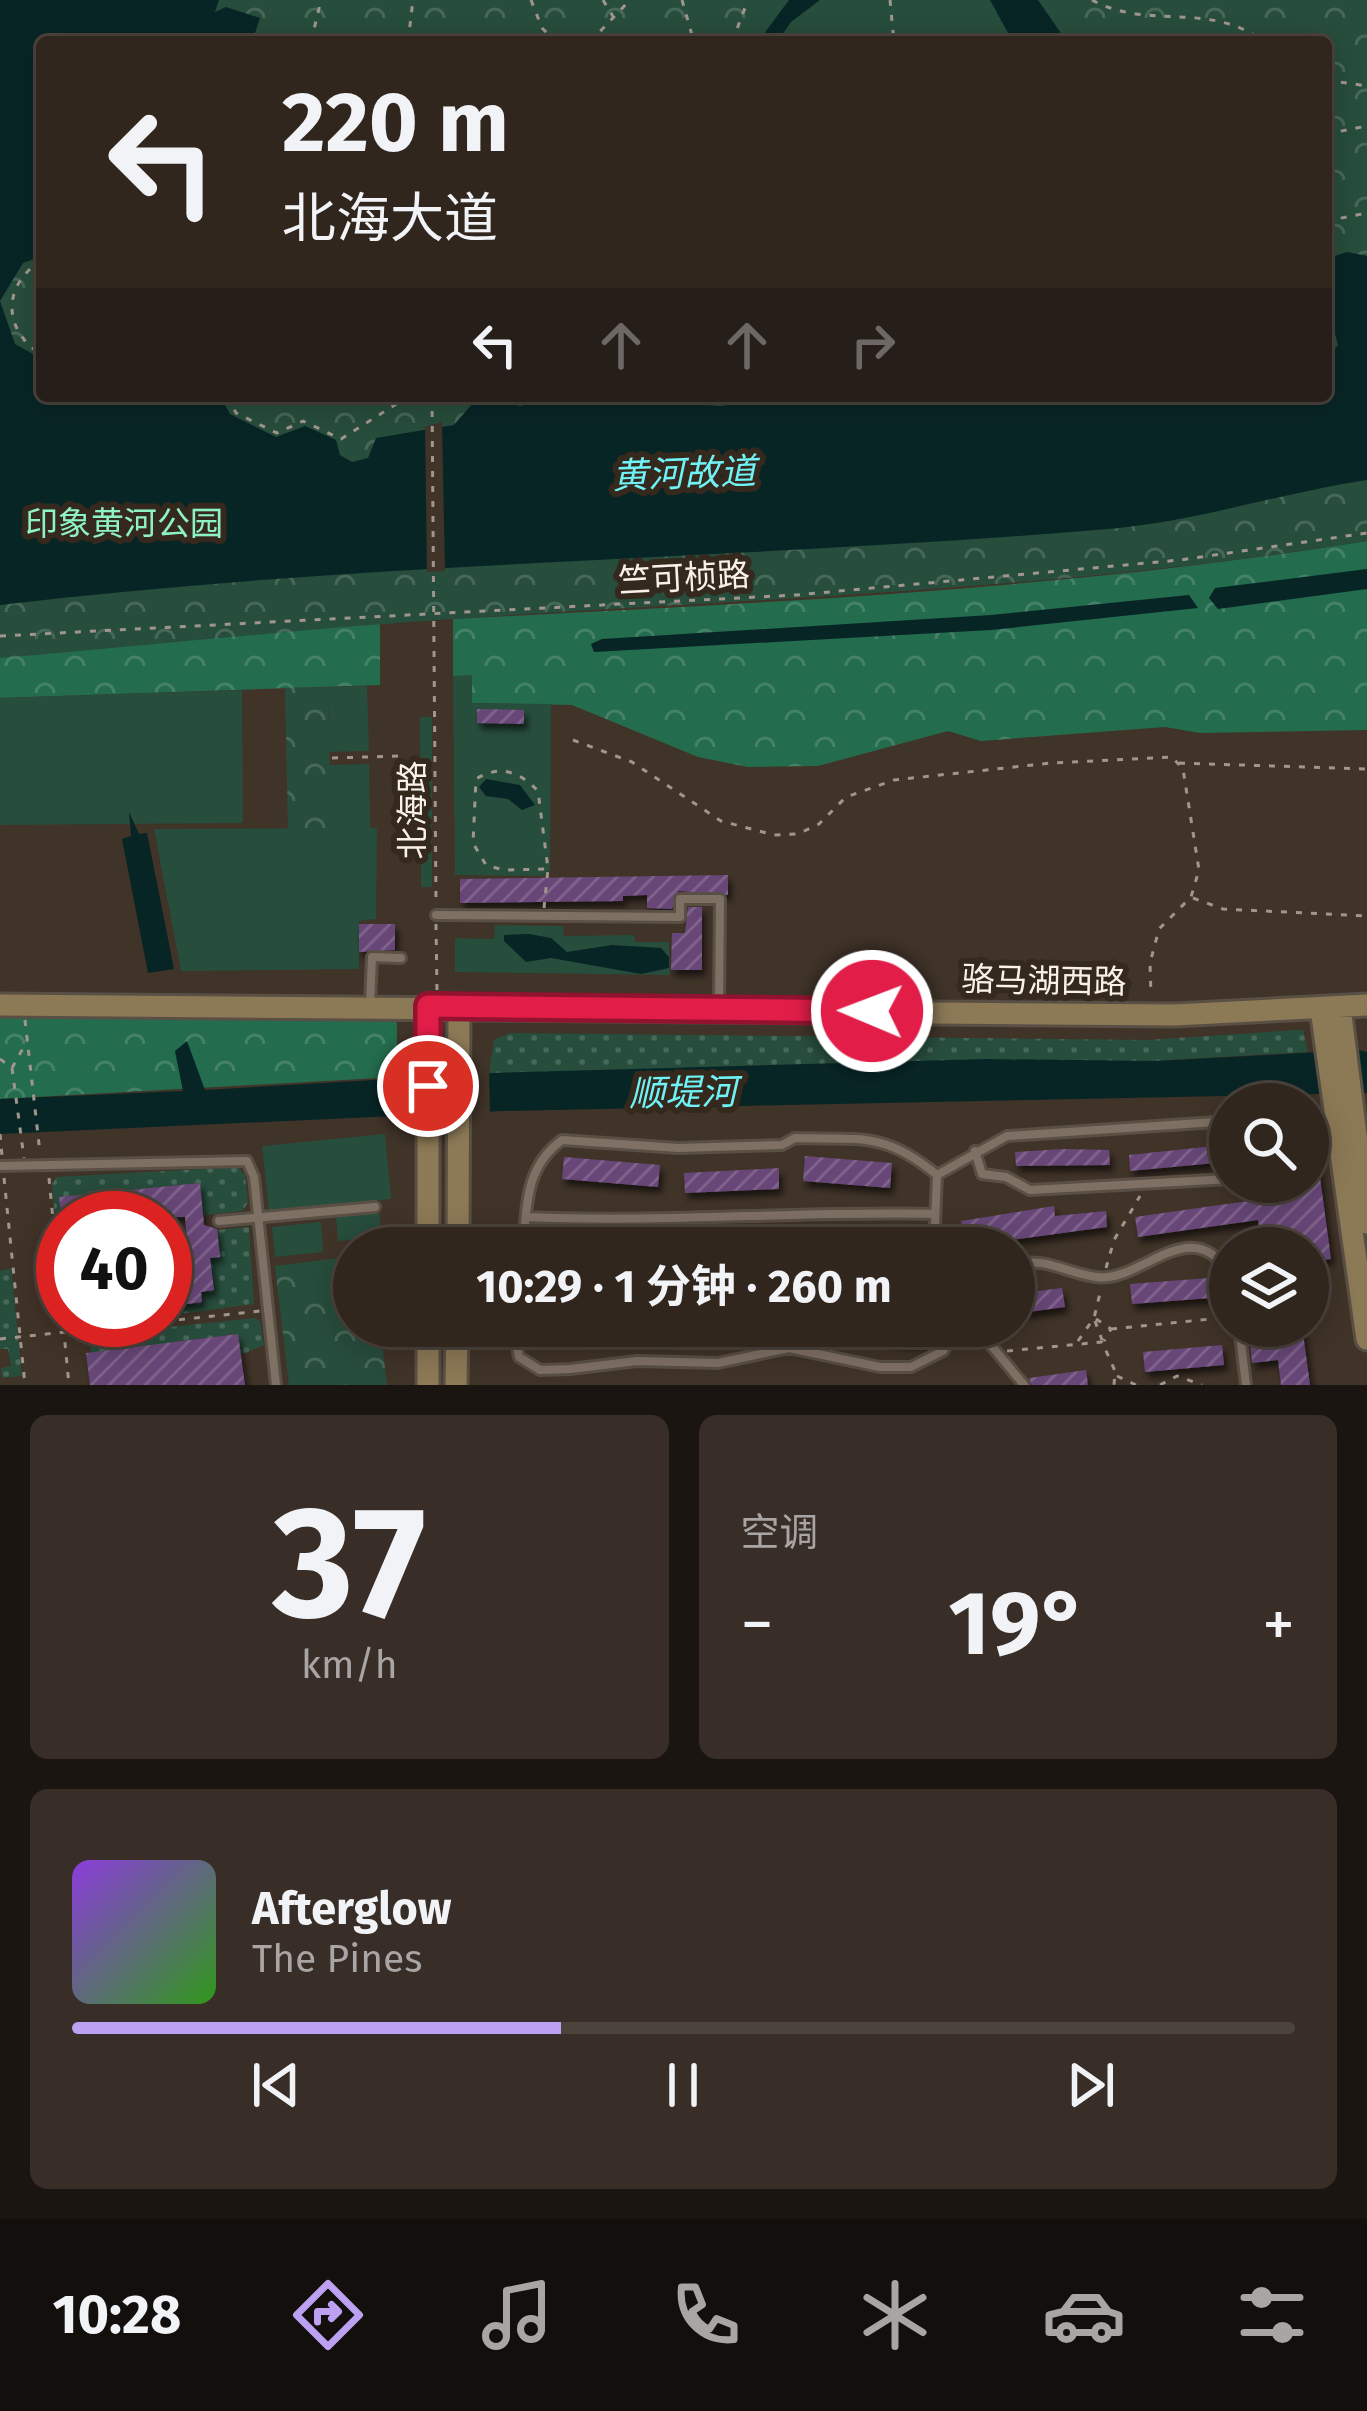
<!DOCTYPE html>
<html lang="zh">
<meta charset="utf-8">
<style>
:root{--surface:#30261e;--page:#382e27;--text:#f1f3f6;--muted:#a8a5a4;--line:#4b433c;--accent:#bca0f2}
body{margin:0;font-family:"Fira Sans","Noto Sans SC",sans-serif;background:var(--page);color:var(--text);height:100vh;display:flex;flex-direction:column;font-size:45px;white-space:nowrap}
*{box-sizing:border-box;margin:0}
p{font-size:39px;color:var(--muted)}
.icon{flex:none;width:66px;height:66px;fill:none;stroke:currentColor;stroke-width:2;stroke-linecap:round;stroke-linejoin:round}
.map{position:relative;height:1385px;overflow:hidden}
.sheet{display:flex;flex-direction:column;gap:30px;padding:30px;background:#1a1510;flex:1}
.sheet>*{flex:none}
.top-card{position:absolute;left:36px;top:36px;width:1296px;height:366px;border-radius:12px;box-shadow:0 6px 30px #0003,0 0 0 3px var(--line);background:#30261e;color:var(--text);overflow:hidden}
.fabs{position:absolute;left:1209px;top:1083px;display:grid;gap:24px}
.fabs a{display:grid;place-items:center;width:120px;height:120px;border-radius:50%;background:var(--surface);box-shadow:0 6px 30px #0003,0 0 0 3px var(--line);font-size:60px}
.speed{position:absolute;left:36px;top:1191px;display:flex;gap:24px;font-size:60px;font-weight:700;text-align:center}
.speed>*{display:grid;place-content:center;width:156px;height:156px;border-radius:50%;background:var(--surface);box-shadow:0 6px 30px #0003,0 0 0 3px var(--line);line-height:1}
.speed .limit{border:18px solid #d22;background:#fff;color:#111}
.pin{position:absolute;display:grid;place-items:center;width:102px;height:102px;color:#fff;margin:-51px;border:6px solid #fff;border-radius:50%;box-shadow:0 3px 12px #0007}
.me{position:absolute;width:132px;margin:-66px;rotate:271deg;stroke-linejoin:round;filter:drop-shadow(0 0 9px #0008)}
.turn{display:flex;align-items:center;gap:42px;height:252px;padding:0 48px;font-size:54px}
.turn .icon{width:156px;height:156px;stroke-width:2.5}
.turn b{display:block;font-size:84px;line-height:102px}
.lanes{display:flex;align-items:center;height:114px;padding:0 48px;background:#0003;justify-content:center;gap:60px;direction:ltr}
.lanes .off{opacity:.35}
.big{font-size:90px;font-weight:700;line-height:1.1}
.sheet .tile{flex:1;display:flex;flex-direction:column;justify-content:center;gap:18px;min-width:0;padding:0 42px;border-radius:18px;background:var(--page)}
.sheet .dial{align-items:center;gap:0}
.dial b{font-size:156px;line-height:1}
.song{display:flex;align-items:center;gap:36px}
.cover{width:144px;height:144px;border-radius:18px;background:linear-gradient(135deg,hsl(270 70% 55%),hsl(110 70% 35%))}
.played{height:12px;border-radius:6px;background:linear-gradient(90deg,var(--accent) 40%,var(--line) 40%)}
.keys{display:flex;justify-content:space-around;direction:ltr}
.heat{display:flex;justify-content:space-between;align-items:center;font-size:66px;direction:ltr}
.sheet .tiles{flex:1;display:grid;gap:30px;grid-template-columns:1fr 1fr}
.tile:last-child{grid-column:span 2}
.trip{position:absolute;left:333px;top:1227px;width:702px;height:120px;border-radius:60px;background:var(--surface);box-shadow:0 6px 30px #0003,0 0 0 3px var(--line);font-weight:700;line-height:120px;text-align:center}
.tabs{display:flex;height:192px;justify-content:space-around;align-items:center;background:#130f0c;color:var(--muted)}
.tabs .icon{width:84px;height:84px}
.tabs .current{color:var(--accent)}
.tabs b{font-size:54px;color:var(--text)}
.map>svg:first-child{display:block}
.grass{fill:url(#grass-dots)}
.forest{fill:url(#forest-crowns)}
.park{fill:url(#park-crowns);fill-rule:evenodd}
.garden{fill:#274d3c}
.water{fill:#082526}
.pier{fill:#403328}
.building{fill:url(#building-hatch);filter:url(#shadow)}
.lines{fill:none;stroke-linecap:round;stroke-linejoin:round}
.lane-casing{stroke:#594f44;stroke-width:14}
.secondary-casing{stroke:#594f44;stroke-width:27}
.path{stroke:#a1968d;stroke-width:3;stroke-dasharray:6 9;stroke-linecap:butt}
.lane{stroke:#7f7064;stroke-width:8}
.secondary{stroke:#8c7956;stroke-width:21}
.route-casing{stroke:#92132f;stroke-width:30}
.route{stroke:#e11d48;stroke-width:21}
.labels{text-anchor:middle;stroke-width:12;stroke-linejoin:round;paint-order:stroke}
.park-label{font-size:33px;fill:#8ef3c4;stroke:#35291e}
.street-label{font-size:33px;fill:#faf2ea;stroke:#35291e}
.water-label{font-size:36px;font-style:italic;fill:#6ff3f6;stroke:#35291e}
</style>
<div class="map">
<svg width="1367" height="1385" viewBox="0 0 1367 1385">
<defs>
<pattern id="grass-dots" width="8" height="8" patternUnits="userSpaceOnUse" patternTransform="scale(3)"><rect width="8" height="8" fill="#274d3c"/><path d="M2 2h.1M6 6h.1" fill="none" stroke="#476758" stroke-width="1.8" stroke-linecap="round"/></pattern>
<pattern id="forest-crowns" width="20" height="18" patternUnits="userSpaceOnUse" patternTransform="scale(3)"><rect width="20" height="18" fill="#236c4e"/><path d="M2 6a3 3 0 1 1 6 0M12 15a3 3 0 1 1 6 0" fill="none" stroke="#448168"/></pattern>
<pattern id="park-crowns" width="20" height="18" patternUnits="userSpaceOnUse" patternTransform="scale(3)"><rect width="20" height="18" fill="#274d3c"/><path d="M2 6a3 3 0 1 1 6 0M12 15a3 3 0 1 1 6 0" fill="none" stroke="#476758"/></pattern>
<pattern id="building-hatch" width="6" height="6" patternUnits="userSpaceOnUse" patternTransform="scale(3)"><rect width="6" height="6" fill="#674778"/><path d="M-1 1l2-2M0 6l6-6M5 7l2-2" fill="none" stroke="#7e628b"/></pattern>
<filter id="shadow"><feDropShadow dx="3.5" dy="6" stdDeviation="3" flood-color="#0009"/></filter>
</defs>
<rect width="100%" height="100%" fill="#403328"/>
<path class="grass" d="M1297,1030H1303L1308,1052L1154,1061L489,1073L494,1040L509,1033L1147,1040Z
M238,1167L245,1175L248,1203L242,1211L196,1216L202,1206L199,1183L60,1197L61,1213L74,1212V1218H63V1239L57,1240L52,1184L57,1177Z
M249,1227L254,1304L165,1316V1307L202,1302L201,1292L214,1289L212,1272L199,1273L198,1259L219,1256L217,1230Z
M11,1268L22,1376L2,1378L1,1368L11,1366L8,1349H0V1271Z
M255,1318L260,1321L264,1345L241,1355L237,1334L91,1353V1335Z"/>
<path class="forest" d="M1367,541V730L1200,733L1165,727L981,741L948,731L818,766L748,767L698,757L572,705L472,703V676H453V619C759,603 1065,590 1367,541Z
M380,620V685L0,698V644Z
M387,1016L397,1023V1077L0,1099V1017Z"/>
<path class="park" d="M0,0H1367V541C1064,590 759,598 453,619C302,629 151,645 0,658ZM42,42H1326V396H42Z
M328,687L331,830L288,831L285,688Z
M354,1256V1326H380L387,1385H289L275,1266Z"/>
<path class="garden" d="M820,0H990L1013,42H777L791,22Z
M472,675V703L551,704L550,871L542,876L455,875L453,676Z
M367,686L369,751L329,752L328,687Z
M242,690L243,823L0,825V698Z
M420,717H432V887H421Z
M369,764L370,828H377L376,919L359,921V969L181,971L154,829L330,828L329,765Z
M495,925L563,926L564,936L634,935L635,942H669L670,975L455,972V938L494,939Z
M385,1134L391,1199L269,1211L262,1146Z
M379,1210L382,1237L338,1241L336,1214Z
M321,1222L323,1252L275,1257L272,1227Z"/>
<path class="water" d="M0,0H219L215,12L226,7L260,18L254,36L272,42H42V256L23,263L0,301L15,344L42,359V396H220L230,414L276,437L305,426L336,440L340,455L352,462L368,458L376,438L454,425L479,396H498L520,406L560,396L722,406L769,396H1326V359L1338,345L1326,300V259L1347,252L1367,256V480C1280,493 1195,522 1108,529C739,560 368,561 0,605Z
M789,0H820L791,22L777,42H758Z
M990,0H1038L1067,42H1013Z
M1367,569V589L1218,609L1209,598L1215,588Z
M1189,595L1198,608L991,630L594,652L591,644L602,639L991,615Z
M486,779L520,785L535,805L522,810L508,799L486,796L479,787Z
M129,812L139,834L147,833L174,969L148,973L122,839L131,836Z
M529,934L551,938L567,952L612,945L661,948L669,957V968L641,974L551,958L526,962L504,941V935Z
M187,1041L205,1090L494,1073L986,1059L1154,1061L1358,1050L1367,1052V1093L504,1111L0,1134V1099L183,1091L175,1051Z"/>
<path class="pier" d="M442,422L445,571L427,572L425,427Z
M489,1067L490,1117L397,1121V1071Z"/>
<path class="building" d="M477,709L524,710V724L477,723Z
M728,875V895L679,891L672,909L647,908V895L623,896V901L460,903V879Z
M688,907H702V970H671L672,933H685Z
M359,924H395V950L359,952Z
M1315,1140L1331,1259L1308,1262V1248H1262L1258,1220L1138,1237L1135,1217L1255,1200L1253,1182H1308V1141Z
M1224,1145L1226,1162L1130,1171L1129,1155Z
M1063,1149L1109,1150L1110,1165L1016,1166L1015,1152Z
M805,1156L892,1163L890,1188L803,1181Z
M564,1157L660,1165L658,1187L562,1179Z
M779,1168V1189L685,1193L684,1173Z
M200,1183L204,1225L217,1229L220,1257L210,1258L214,1290L201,1292L202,1302L165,1307V1277L190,1274L185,1217L74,1218V1212L61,1213L59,1197Z
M1054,1206L1055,1216L1106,1211L1107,1227L966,1246L961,1221Z
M805,1231L807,1248H743L742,1238Z
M835,1234L903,1240V1248H833Z
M1209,1278L1211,1298L1132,1304L1130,1284Z
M1062,1288L1065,1307L1014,1314V1294Z
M529,1326H669L668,1342L529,1339Z
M863,1326H936V1344L886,1342V1336H863Z
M1273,1326H1302L1310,1385H1281L1278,1360L1252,1363L1250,1341L1274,1338Z
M238,1334L245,1385H90L86,1353Z
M1222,1345L1224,1365L1145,1372L1143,1352Z
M1086,1370L1088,1385H1032L1029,1378Z"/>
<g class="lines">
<g class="lane-casing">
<path id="lane" d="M436,915L680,917V899H720L719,1007
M370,1005L372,957L401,958
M975,1151L982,1174L1006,1177L1030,1190L1230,1179
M0,1166L247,1161L254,1177L276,1385
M937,1175L1007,1136L1230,1121
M526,1217C662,1223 798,1211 935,1214
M219,1221L375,1207
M523,1248C527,1205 525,1167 562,1140L678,1148L782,1145L795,1138C860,1140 884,1131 937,1175L935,1223L944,1248
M1014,1264C1051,1258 1062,1272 1096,1277C1141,1284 1190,1210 1230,1274
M513,1326L519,1357L540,1370L570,1369L637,1361L718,1363L789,1348L880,1367H911L943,1351L957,1326
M975,1326L1024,1385
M1239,1326L1246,1385"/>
</g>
<g class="secondary-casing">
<path id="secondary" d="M0,1005L1174,1015L1367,1005
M1340,1007L1367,1223
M1321,1009L1367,1339
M428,1248V1006
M458,1248L459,1007
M428,1385V1326
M456,1385L457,1326"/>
</g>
<path class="path" d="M531,0L542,28L556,42
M603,0L614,18
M682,0L694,42
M890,0L894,42
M1092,0C1149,31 1208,0 1265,42
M311,42L321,0
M408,42L413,0
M590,42L630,0
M732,42L748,0
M1242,42L1252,31
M1326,80L1367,86
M1326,134L1367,126
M1326,221L1367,213
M42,260C2,285 2,330 42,355
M228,396L236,413L277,433L303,421L341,439L409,396
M432,396L436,902
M0,636L796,595L1180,560L1367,533
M573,740L632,762L721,821L774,835L798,834L819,824L846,797L894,780L1051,763L1172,757L1183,769L1199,870L1191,897L1159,929L1150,963L1151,995
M332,758L400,756
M1179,763L1367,769
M1193,898L1223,909L1367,916
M544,908L548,869L538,791C520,772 500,764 476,779L473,843L486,865L503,870L548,869
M436,924L437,992
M25,1020L40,1153
M0,1059L12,1068L27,1041
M12,1068L24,1158
M0,1134L2,1156
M4,1178L25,1385
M49,1178L69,1385
M1106,1268L1114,1240L1140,1196
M1096,1319L1111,1329L1104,1341
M1095,1321L1102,1340
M1111,1329L1230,1317
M0,1339L260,1311
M1078,1341L1094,1318L1101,1289
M1007,1351L1102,1342L1115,1371L1114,1385
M1117,1376L1136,1385
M1160,1385L1177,1376L1202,1385"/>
<use href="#lane" class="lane"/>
<use href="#secondary" class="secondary"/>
</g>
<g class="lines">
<g class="route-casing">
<path id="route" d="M428,1086V1006L872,1011"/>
</g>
<use href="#route" class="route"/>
</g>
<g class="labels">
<g class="park-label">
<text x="124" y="535">印象黄河公园</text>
</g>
<g class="street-label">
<text transform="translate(684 577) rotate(-3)" y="12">竺可桢路</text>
<text transform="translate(412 810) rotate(-90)" y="12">北海路</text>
<text transform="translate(1044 980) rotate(1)" y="12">骆马湖西路</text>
</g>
<g class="water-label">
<text transform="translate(684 473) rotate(-2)" y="13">黄河故道</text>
<text transform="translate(683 1092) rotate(-1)" y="13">顺堤河</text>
</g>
</g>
</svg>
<div class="fabs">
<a><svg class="icon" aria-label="search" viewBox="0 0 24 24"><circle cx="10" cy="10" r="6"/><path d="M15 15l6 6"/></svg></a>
<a><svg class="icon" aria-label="layers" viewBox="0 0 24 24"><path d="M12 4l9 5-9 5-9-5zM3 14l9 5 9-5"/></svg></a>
</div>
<div class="speed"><div class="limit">40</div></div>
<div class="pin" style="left:428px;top:1086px;background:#d93025"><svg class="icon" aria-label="arrive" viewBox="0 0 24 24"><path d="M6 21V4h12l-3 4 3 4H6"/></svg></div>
<svg class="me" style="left:872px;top:1011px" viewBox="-20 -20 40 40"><circle r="17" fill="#e11d48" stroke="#fff" stroke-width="3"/><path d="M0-11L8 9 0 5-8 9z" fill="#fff"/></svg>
<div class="trip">10:29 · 1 分钟 · 260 m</div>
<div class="top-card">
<div class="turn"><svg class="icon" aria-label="left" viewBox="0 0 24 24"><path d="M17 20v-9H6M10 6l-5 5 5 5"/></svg><div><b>220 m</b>北海大道</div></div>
<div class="lanes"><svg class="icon" aria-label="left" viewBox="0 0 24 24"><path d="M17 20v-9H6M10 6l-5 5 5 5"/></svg><svg class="icon off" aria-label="ahead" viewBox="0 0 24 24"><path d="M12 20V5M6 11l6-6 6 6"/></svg><svg class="icon off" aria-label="ahead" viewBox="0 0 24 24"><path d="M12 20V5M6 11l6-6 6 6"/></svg><svg class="icon off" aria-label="right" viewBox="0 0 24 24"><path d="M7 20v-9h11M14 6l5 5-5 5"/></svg></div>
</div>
</div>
<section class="sheet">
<div class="tiles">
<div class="tile dial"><b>37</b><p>km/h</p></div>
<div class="tile"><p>空调</p>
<div class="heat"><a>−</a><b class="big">19°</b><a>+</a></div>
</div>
<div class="tile">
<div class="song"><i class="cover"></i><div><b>Afterglow</b><p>The Pines</p></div></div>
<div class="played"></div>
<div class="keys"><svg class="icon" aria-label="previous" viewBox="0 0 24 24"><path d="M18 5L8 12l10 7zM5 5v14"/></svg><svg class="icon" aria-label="pause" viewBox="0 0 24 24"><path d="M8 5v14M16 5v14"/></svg><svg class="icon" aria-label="next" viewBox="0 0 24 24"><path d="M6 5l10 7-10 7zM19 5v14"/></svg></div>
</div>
</div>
</section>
<nav class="tabs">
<b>10:28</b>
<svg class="icon current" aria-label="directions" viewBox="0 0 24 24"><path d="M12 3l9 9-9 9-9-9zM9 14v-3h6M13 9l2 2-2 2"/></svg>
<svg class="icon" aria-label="music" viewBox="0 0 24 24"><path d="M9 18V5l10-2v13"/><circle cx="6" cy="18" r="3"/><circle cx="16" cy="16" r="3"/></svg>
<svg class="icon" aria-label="phone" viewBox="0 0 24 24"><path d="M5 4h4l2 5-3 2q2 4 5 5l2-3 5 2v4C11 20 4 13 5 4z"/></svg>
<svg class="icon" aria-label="climate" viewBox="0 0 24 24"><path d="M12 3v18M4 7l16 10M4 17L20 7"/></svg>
<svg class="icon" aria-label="car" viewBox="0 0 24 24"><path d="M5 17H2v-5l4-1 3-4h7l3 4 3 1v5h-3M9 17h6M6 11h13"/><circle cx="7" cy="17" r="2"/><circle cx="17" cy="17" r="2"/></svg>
<svg class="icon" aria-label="filters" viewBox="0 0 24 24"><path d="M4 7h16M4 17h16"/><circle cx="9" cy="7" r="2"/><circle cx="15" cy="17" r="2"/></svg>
</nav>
